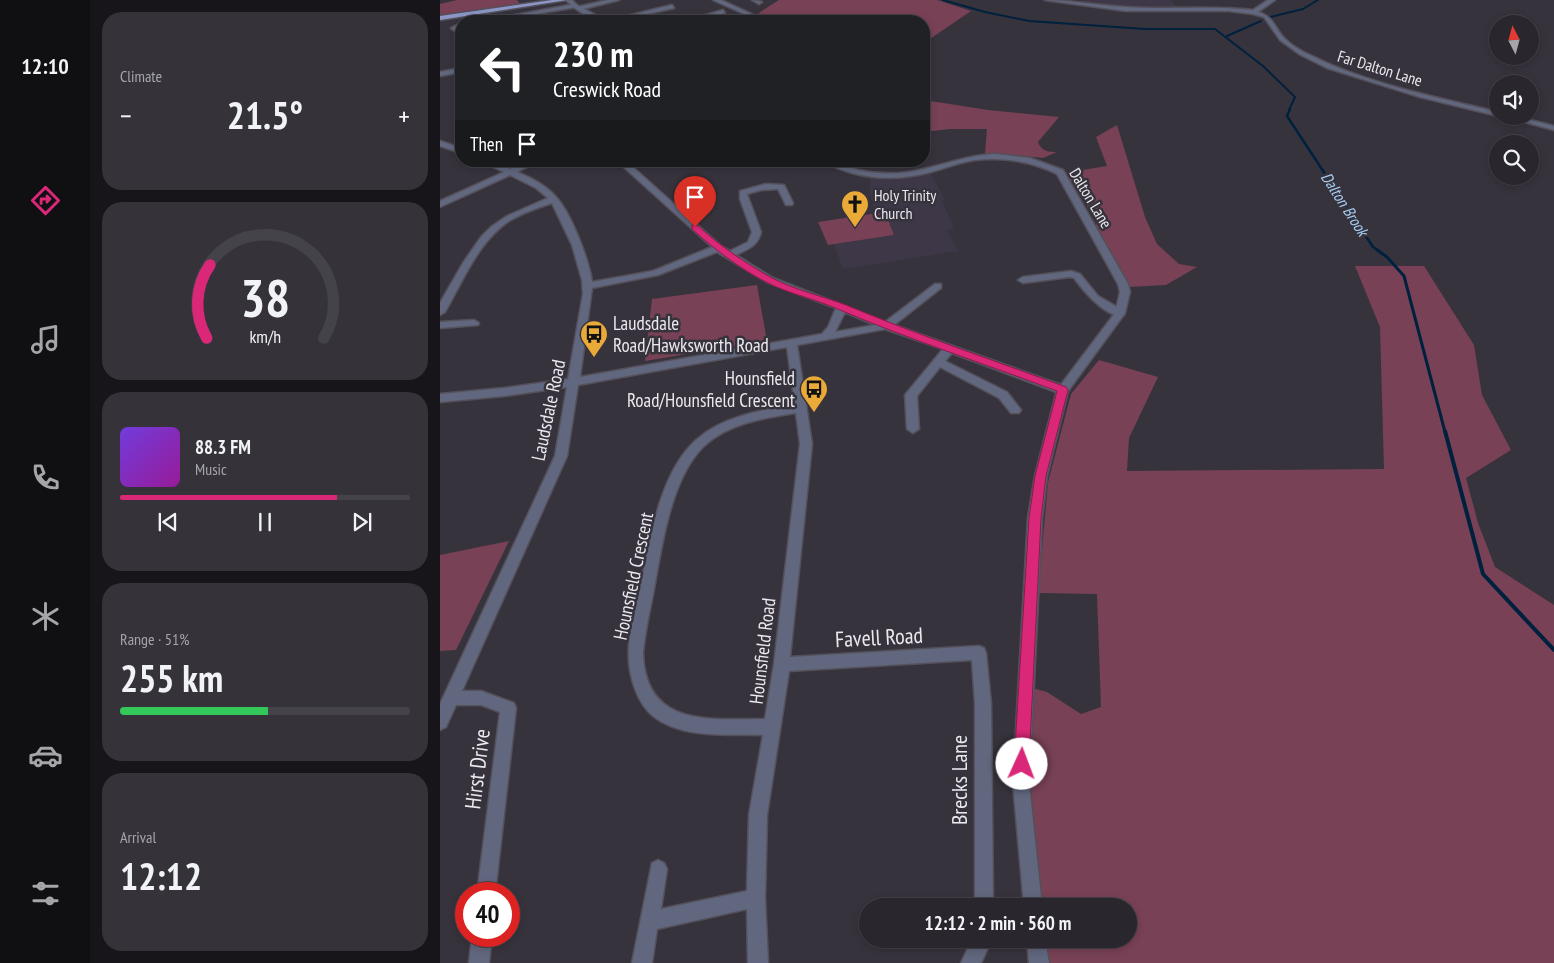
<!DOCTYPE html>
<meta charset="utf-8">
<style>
:root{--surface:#29262e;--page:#35323a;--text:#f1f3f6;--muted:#a5a5aa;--line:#45434a;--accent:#db2777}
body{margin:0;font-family:"PT Sans Narrow",sans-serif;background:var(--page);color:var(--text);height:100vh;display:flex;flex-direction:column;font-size:19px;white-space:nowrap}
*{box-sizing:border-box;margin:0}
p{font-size:16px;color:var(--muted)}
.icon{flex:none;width:28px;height:28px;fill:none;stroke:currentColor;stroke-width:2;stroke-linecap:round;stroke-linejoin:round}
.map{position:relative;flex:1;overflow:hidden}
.panel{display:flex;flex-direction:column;gap:12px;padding:12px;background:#171519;width:350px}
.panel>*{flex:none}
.guide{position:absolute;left:15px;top:15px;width:475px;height:152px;border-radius:20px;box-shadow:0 2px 8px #0003,0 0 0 1px var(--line);background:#202124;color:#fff;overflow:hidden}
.needle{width:32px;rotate:354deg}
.tools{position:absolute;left:1049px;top:15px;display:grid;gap:10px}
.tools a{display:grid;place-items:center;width:50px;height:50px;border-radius:50%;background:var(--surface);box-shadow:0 2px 8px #0003,0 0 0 1px var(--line);font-size:25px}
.speed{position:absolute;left:15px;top:882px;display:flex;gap:10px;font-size:25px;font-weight:700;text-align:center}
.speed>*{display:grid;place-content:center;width:65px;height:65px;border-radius:50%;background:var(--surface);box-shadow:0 2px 8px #0003,0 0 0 1px var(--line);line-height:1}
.speed .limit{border:8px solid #d22;background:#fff;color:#111}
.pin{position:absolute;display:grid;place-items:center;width:42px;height:42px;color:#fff;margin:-51px -21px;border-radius:50% 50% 50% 0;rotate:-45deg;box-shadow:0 0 5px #0007}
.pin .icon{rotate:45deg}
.me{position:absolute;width:55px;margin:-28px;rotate:2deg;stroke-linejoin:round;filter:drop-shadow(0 0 4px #0008)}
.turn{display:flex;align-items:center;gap:18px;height:105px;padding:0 15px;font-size:22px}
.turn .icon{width:65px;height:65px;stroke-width:2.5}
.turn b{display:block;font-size:35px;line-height:42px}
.then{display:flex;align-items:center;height:48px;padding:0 15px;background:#0003;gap:10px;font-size:19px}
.big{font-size:38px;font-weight:700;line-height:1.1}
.panel .card{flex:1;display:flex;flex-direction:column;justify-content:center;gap:8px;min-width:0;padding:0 18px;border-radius:20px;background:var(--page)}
.panel .dial{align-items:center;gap:0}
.dial svg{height:130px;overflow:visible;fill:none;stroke:var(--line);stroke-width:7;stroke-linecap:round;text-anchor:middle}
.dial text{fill:var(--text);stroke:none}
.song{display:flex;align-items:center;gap:15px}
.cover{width:60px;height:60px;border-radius:8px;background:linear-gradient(135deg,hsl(260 70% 55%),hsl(300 70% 35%))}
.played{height:5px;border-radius:2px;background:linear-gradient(90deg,var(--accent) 75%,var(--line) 75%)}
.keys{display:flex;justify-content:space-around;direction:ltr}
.heat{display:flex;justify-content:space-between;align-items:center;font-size:28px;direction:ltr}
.charge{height:8px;border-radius:4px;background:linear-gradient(90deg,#34c759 51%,var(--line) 0)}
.trip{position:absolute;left:419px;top:898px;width:278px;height:50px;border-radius:25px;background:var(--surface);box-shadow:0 2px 8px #0003,0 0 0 1px var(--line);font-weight:700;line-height:50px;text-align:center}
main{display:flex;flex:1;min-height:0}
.dock{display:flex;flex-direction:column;width:90px;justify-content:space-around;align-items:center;background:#100f12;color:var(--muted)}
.dock .icon{width:35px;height:35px}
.dock .on{color:var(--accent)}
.dock b{font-size:22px;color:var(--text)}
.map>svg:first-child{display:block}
.built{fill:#3e3748}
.green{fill:#784156}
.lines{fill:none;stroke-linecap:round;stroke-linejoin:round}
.stream-far3{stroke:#00213e;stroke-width:2}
.stream-far2{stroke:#00213e;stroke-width:2.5}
.stream-far1{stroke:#00213e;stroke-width:3}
.stream{stroke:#00213e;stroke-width:4}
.minor-casing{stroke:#54505a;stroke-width:3}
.tertiary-casing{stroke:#54505a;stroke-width:3}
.primary-casing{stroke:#54505a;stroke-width:3}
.minor{fill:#61677e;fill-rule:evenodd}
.tertiary{fill:#61677e;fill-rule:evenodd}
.primary{fill:#8c96c7;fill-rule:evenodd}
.route{fill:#db2777;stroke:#8e194d}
.labels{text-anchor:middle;stroke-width:5;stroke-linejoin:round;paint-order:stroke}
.far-street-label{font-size:16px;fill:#ebe9f0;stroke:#37333d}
.far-poi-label{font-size:16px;fill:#ebe9f0;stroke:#37333d;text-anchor:start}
.far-water-label{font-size:16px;font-style:italic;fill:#a4ccf3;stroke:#37333d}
.poi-label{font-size:19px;fill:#ebe9f0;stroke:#37333d;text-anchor:start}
.street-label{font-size:19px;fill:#ebe9f0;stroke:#37333d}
.near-street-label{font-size:22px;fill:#ebe9f0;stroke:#37333d}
</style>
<main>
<nav class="dock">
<b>12:10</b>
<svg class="icon on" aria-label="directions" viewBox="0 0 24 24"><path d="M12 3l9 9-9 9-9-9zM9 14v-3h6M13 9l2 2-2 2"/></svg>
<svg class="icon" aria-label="music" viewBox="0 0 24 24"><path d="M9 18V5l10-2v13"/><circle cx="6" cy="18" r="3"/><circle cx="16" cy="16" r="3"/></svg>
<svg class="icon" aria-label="phone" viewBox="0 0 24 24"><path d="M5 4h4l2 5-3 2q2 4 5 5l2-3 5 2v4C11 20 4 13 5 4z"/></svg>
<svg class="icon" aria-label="climate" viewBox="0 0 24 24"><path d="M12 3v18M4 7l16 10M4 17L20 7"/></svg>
<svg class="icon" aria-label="car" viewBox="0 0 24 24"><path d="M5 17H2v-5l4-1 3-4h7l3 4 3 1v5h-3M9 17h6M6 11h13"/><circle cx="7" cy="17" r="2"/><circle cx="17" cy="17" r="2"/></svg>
<svg class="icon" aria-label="filters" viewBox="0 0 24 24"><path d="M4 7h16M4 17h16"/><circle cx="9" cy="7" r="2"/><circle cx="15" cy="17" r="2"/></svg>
</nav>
<section class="panel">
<div class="card"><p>Climate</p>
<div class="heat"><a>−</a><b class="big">21.5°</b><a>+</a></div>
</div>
<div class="card dial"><svg viewBox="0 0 100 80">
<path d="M14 69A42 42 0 1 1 86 69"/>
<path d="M14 69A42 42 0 0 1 16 24" stroke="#db2777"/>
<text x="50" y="56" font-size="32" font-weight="700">38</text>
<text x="50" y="72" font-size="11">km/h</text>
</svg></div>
<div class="card">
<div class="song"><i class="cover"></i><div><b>88.3 FM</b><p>Music</p></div></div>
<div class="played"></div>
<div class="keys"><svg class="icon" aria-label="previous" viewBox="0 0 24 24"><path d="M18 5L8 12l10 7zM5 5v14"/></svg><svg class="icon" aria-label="pause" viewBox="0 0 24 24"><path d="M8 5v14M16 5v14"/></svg><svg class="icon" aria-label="next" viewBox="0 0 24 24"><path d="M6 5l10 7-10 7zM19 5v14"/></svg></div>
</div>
<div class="card"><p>Range · 51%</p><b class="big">255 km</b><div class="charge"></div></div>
<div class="card"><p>Arrival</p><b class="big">12:12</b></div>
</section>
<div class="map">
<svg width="1114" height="963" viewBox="0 0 1114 963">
<rect width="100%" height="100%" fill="#37333d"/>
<path class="built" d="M641,0H731L736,7L673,6L641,3Z
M490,173L505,200L502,201L514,228L507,230L518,251L403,269L394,244L454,235L445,212L435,213L430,192V178L472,177Z"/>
<path class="green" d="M17,0H77L80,4L0,16V4Z
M339,0H497L531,11L484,43V21H324L316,19L320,12Z
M484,100L548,110L619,117L598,142C601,151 608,152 617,152L603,158L564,154H545L547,129H510L484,132Z
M677,125L705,217L717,244L739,264L757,267L726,285L688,287L657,228L655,218L624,173L667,166L656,137Z
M445,212L454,235L388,245L378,222Z
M915,266H984L1034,345L1042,395L1071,450L1026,478L1038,523L1055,567L1114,605V963H608L605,939H688V906H602L589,777L588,694L596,689L607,692L641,714L661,707L657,594L598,593L608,482L631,394L659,360L718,377L689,438L687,471L944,469L940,327Z
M317,285L327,341L205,361L212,299Z
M69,541L16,650L0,651V555Z"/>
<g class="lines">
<path class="stream-far3" d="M503,0L545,12L589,21L705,29H775L823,66L855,97L849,110
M830,17L863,9L878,0
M787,36L821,21"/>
<path class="stream-far2" d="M850,109L847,116L933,247L939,251"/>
<path class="stream-far1" d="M937,250L947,257L964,276L1005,432"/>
<path class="stream" d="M1005,431L1043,574L1114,650"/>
<g class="minor-casing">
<path id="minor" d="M168,0H179L139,10L137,7L54,21H42L135,4L137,7Z
M273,0H281L316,16L311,17Z
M312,0L322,2L319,4Z
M605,0C632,0 659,6 686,7C728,10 771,5 813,10L828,0H835L818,12C834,17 834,27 844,38C851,45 861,51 870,55C928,84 995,97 1058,112V116L980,97L887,68L859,54L840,40L824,17L813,14L789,11H686Z
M232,5L234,8L176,21H166Z
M283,10L285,13L254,21H245Z
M21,23V27L18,28L21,31V36L11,28Z
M21,68V72L0,76V72Z
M1062,116H1075L1114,126V130Z
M0,141L21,148V153L0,146Z
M40,161H51L70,169L88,161H99L77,172C91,178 106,185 116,197C131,213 149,260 152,282L213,271L272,247L177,161H186L281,246L290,251L308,242L312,232L300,199V191L326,184L344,185L353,203L352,205H346L338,189L321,190L307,194L321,232C318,246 308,249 296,255L333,278L445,322L495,284H501V288L454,325L627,387L629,390L627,393H619L512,353L505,361L567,392L581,410L579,413H571L559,398L500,367L477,396L479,429L473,433L467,429L465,395L503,349L445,329L357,345L372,444L350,657L539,646L544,648L546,653L551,704L553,906H535V704L532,660L349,671L327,815L325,898L328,963H308L307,909L217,929L212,963H192L212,863L218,860L224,863L227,869L221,909L307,891L309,815L323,735C287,734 242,739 213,716C198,704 190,679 189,661C187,639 194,616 199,594C209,546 218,474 256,440C283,416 321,410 355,405L347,347L138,385L127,456L22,691H41L74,703L76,708L55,894H37L60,712L41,705H16L6,727L0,730V704L115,456L127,387L64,396L0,402V394L64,388L128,379L143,294L142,280L132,245L112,203C97,208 82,213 69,221C38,242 23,281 5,312L0,315V303L23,263L41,237L51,227L67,216L108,198L96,188L70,175L0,207V201L64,172ZM277,252L327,282L396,308L388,327L382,334L140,377L152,288L218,275ZM405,312L435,325L395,332ZM356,413L360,444L334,664L325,719C271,719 205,728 203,653C205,631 210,610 214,589C222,545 231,478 264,446C289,423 324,418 356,413Z
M631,271L640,274L658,296L684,311V315C666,319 643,290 634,278L630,277L583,283L578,280L583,277Z
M34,320L39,323L38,325L0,328V322Z
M32,936H52L49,963H29Z
M532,939H552L541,963H521Z"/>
</g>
<g class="tertiary-casing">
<path id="tertiary" d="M126,0H132L137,5L167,21C154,22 135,10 126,0Z
M556,154L590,158L623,170L688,284L690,292L685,313L628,391L607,476L602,518L589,783L602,906H584L573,783L588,518L595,476L617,390L675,313L680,292L678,284L617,174C591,161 564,157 535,160C520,162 506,168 491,172C465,179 438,180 412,173C403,170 392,167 384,161C397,161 406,167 418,170C432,173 446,174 460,173C493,170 523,155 556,154Z
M587,939H605L609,963H589Z"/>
</g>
<g class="primary-casing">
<path id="primary" d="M112,0H127L0,20V16Z"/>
</g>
<use href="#minor" class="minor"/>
<use href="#tertiary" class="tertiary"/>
<use href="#primary" class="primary"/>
</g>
<path class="route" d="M252,225H257C280,246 305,263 332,278C355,290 382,296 406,305C478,335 553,360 626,387L628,390L606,476L601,518L589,764L587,769L582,771L576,769L574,764L589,518L595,476L617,391C545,364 471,340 400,310C376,299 349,294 326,282C299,268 274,249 252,229Z"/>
<defs>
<g id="church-pin" transform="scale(1.4375)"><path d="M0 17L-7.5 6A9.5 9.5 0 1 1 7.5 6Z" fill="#eaaa38" stroke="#37333d"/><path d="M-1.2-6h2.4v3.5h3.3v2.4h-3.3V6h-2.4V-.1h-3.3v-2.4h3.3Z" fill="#111"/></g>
<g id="bus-pin" transform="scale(1.4375)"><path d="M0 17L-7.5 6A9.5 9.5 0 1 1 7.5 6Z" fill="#eaaa38" stroke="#37333d"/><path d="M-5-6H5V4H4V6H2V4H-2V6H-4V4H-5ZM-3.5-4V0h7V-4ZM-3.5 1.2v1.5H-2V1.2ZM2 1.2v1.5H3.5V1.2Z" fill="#111"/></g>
</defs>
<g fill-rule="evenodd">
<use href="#church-pin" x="415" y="204"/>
<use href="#bus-pin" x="154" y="334"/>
<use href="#bus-pin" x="374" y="389"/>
</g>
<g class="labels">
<g class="far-street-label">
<text transform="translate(940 68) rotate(17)" y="6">Far Dalton Lane</text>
<text transform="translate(651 198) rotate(59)" y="6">Dalton Lane</text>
</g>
<g class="far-poi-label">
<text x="434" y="201">Holy Trinity<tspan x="434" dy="18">Church</tspan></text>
</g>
<g class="far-water-label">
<text transform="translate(905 204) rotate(57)" y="6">Dalton Brook</text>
</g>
<g class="poi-label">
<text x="173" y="330">Laudsdale<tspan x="173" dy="22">Road/Hawksworth Road</tspan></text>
<text x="355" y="385" text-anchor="end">Hounsfield<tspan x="355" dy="22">Road/Hounsfield Crescent</tspan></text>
</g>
<g class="street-label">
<text transform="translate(108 410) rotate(-78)" y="7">Laudsdale Road</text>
<text transform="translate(193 576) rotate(-78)" y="7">Hounsfield Crescent</text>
<text transform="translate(322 651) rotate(-83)" y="7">Hounsfield Road</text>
</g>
<g class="near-street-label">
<text transform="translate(439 637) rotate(-3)" y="8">Favell Road</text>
<text transform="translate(37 769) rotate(-83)" y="8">Hirst Drive</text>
<text transform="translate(519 780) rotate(-90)" y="8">Brecks Lane</text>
</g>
</g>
</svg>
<div class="tools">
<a><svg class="needle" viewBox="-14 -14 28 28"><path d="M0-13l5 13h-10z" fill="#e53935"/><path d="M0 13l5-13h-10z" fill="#a5a5aa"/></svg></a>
<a><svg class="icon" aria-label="sound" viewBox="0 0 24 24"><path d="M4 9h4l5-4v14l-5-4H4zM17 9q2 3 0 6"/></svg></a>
<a><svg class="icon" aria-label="search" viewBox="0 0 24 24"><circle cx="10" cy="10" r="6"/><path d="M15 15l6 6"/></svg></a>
</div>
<div class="speed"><div class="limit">40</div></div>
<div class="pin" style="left:255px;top:227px;background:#d93025"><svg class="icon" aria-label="arrive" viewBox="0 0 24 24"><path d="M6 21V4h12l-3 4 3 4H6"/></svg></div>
<svg class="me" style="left:582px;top:764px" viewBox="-20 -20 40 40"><circle r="19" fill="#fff"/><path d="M0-13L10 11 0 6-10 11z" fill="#db2777"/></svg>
<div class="trip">12:12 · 2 min · 560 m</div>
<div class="guide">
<div class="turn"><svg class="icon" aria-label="left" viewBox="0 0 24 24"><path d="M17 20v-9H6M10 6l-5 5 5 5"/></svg><div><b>230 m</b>Creswick Road</div></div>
<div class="then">Then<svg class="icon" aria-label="arrive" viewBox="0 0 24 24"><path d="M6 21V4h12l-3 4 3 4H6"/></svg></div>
</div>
</div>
</main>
